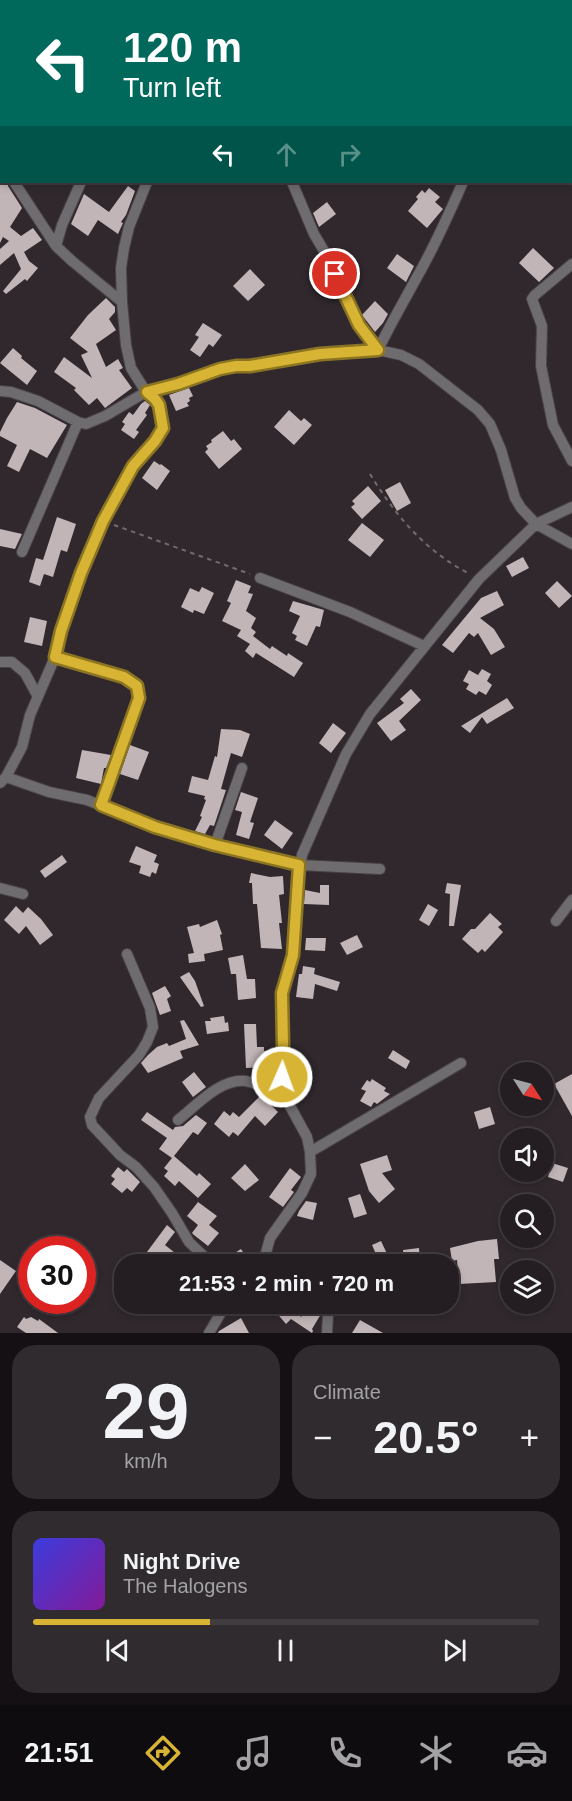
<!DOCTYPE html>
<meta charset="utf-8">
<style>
:root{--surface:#241e22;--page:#302b2f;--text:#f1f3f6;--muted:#a3a2a5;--line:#413c40;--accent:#d8b434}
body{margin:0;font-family:Helvetica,sans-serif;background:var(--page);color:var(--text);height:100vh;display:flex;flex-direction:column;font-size:22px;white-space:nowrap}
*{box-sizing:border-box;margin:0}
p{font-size:20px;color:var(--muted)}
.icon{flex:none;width:33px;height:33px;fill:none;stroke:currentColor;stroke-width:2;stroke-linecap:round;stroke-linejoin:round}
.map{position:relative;height:1333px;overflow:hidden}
.side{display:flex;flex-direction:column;gap:12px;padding:12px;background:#141013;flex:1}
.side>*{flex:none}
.guide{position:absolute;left:0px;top:0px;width:573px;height:183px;box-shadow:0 3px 9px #0003,0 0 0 2px var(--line);background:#00695c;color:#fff;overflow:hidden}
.needle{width:39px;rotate:126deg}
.fabs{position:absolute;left:500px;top:1062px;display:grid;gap:12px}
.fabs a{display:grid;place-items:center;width:54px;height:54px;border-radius:50%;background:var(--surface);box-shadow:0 3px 9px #0003,0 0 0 2px var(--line);font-size:30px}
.speed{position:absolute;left:18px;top:1236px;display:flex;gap:12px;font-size:30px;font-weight:700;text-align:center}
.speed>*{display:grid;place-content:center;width:78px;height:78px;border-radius:50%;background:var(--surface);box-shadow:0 3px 9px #0003,0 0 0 2px var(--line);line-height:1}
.speed .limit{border:9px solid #d22;background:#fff;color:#111}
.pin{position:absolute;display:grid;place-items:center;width:51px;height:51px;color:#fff;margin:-26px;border:3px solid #fff;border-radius:50%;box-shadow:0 2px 6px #0007}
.me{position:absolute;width:66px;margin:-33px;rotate:2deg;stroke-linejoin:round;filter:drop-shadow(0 0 4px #0008)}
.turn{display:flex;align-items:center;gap:21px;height:126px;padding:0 24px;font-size:27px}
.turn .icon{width:78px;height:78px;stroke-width:2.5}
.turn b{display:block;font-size:42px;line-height:51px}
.lanes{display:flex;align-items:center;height:57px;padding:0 24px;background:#0003;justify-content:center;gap:30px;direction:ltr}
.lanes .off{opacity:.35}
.big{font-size:45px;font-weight:600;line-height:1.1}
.side .tile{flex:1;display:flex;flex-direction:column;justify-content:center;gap:9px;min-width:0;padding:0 21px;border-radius:24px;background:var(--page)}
.side .dial{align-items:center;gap:0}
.dial b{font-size:78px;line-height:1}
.song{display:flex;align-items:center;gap:18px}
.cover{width:72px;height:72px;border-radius:9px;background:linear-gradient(135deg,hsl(240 70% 55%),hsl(290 70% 35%))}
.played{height:6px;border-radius:3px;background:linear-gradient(90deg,var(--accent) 35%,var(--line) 35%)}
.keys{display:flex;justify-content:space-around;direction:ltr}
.heat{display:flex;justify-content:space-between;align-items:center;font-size:33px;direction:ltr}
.side .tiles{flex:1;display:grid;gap:12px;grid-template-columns:1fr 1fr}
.tile:last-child{grid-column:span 2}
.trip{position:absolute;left:114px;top:1254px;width:345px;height:60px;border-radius:24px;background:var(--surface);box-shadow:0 3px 9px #0003,0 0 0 2px var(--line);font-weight:600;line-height:60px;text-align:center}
.tab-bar{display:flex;height:96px;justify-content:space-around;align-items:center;background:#0e0c0e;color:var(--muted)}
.tab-bar .icon{width:42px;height:42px}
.tab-bar .current{color:var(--accent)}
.tab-bar b{font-size:27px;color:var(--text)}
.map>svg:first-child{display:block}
.building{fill:#c2b5b7}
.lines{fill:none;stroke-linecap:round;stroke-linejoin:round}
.minor-casing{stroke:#4a4347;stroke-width:12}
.path{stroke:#716a6e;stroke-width:2;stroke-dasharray:4.5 4.5;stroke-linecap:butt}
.minor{stroke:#6f6c70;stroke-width:10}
.route-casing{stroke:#8c7522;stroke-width:15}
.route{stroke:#d8b434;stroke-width:10}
</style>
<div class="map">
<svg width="572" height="1333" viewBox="0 0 572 1333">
<rect width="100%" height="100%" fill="#30282d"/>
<path class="building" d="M0,182H7L8,186L22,208L10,227L21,236L33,228L42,240L24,252L29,261L38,268L27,281L25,279L6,294L3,291L21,269L14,253L0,265V249L9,241L3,237L0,243Z
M128,186L135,191L126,215L121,222L123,223L118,234L98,220L88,236L71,224L84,194L109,212Z
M429,188L440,197L435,202L443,209L427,228L408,211L418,199L416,197L422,190L425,193Z
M327,202L336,214L319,227L313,213Z
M533,248L554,268L539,282L519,263Z
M397,254L414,266L406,282L387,268Z
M250,269L265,285L248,301L233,286Z
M106,298L115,307V312L109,319L116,330L96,344L106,367L118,359L123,368L119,370L132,388L105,408L97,398L89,405L74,390L76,388L54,372L64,357L92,378L81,355L88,352L70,338L88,315Z
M375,301L388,314L383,323L375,332L362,315Z
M203,323L222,335L213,347L209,344L200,357L190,350L199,337L195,335Z
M13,348L22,356L21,358L37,371L27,385L0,363Z
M189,388L193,396L189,398L190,401L187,403L189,406L176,411L169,395Z
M145,401L150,405L145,413L147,415L136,430L139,432L134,439L121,430L125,424L122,422L129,412L133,415L141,404Z
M17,402L35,408L67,425L47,458L30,449L19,472L7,466L17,445L0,436V432L7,418Z
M289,410L301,421L304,418L312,425L294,445L274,427Z
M223,431L231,441L234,439L242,449L219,469L205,452L208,449L206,446L212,442L211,440Z
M154,461L160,465L161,464L170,471L157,490L142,478Z
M400,482L411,503L397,511L385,490Z
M368,486L381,501L362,519L351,507L355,504L352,501Z
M57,517L76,524L67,552L61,550L53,577L44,574L40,586L29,582L36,558L43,560Z
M362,523L384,540L370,557L348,540Z
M0,529L22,534L15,549L0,546Z
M523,557L529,568L512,577L506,566Z
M236,580L251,586L248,593L253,594L246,611L256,618L251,628L256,632L253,636L270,649L272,646L287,656L288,653L303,663L294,677L256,653L253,658L245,651L250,644L237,636L241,630L222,621L231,603L227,601Z
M557,581L572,596L559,608L545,593Z
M202,587L214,593L204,614L194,610L193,613L181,607L190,588L199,592Z
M497,591L504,605L480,618L494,629L505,647L491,655L478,633L474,637L469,633L453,653L442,645L481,598Z
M293,601L324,610L320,627L316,626L307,646L295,640L297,636L292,633L300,616L289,611Z
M30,617L47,621L42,646L24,642Z
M482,669L491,674L487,681L492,685L486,695L479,691L476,695L466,689L469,684L463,681L469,670L478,675Z
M411,689L421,700L399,721L406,730L391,741L377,723L404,703L400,699Z
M507,698L514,708L487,724L482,717L470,733L461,726Z
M333,723L346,733L331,753L319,743Z
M221,729L240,730L250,734L242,757L231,753L221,789L226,790L214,826L210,825L205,834L195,831L202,817L200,816L206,800L204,799L205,796L188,792L192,776L208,780L215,756L217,757Z
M130,745L149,752L138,780L120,774Z
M82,750L111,755L106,768H104L101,784L76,778Z
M241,792L258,798L250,822L254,823L249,839L236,835L242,812L235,810Z
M275,820L293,833L282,849L264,835Z
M136,846L157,855L154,862L159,864L156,874L152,872L150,877L139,873L141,866L129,862Z
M62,855L67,862L45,878L40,871Z
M251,873L270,877L283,876L284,894L279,895L282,923H279L282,949L261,948L257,904H253L252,883H249Z
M447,883L461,885L454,926H449L450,894L445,893Z
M320,885H329V905L304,904L305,890L320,893Z
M428,904L438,910L429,926L419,920Z
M16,906L23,913L28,907L41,919L53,935L40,945L26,926L19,934L4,920Z
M490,913L502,924L498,927L503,932L485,952L482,949L478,953L462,939L471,929H475Z
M217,920L222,934L220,935L223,950L204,954L205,961L189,963L188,954L194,953L187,927L199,924L200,927Z
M357,935L363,947L347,955L340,943Z
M306,938H326L325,951L305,950Z
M243,955L247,979H255L256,998L238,1000L236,974H231L228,958Z
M303,966L315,968L314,974L340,982L337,991L315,984L313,999L296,997L299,974H302Z
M189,972L195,981L204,1006L201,1007L180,977Z
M165,986L171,996L167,999L171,1011L160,1015L152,993Z
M224,1016L225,1023L228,1022L229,1031L207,1034L205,1021H211L210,1018Z
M184,1020L199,1045L180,1051L183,1058L148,1073L141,1063L148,1055L157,1047L167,1043L169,1046L186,1039L180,1021Z
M244,1024H256L257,1047H264V1051H271L272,1067L246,1068Z
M393,1050L410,1061L406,1069L388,1058Z
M194,1072L206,1087L193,1097L182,1082Z
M572,1074V1116L554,1084Z
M372,1079L386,1088L384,1091L390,1094L377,1104L374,1102L371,1107L360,1101L366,1091L361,1089L367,1080L370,1082Z
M261,1095L278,1112L265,1126L255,1116L238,1136L233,1132L229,1137L214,1124L224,1111L230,1116L233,1112L239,1117Z
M490,1107L495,1124L479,1129L474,1112Z
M147,1112L173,1130L175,1127L183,1126L196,1115L207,1123L198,1135L193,1132L174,1156L197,1176L199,1173L211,1184L198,1198L179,1181L175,1186L164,1176L168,1171L164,1168L172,1158L159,1149L167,1138L141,1120Z
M387,1155L392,1170L382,1173L395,1189L379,1203L369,1191L360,1164Z
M552,1163L568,1168L563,1182L548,1177Z
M245,1164L259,1180L245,1191L231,1178Z
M118,1167L124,1172L127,1169L140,1182L132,1192L127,1188L122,1193L111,1184L115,1179L111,1176Z
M290,1168L301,1177L291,1190L294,1192L283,1207L269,1197Z
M360,1194L367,1214L354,1218L348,1198Z
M306,1201L317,1203L313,1220L297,1216L299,1211Z
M198,1202L217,1216L209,1225L219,1233L208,1246L194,1235L192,1233L198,1225L187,1216Z
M167,1225L175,1232L165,1245L189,1264H155L144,1256Z
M497,1239L499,1259H494L496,1282L459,1284L457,1260L452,1261L450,1248L478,1241Z
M381,1241L389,1258L380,1263L372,1245Z
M419,1248L420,1264H404L403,1250Z
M241,1249L249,1261L243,1264H232L227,1258Z
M0,1260L16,1271L0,1294Z
M269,1304H291L301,1317L311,1304H348L339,1315L332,1308L327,1307L324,1309L312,1329L313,1331L312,1333L291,1319L286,1324Z
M24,1317L26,1319L31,1317L38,1321L39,1319L58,1333H26L17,1327Z
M241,1318L249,1333H218L219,1331Z
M360,1320L383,1333H352Z"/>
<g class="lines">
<g class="minor-casing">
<path id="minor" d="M91,0L93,2
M182,2L183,0
M308,2V0
M532,2L535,0
M0,102L2,101
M0,160L2,163
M14,182L56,246L72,261L122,302
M292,182L314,234L327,256L351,310L359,325L378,350C390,325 404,301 417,277C435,246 449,214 463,182
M56,246L62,225L81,182
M572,264L535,295L532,299L542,326L541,366L553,425L572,461
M0,391L11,392L38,401L78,422L86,424L105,416L146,392L178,384L220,369L320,354L378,350L401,355L419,364L478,410L490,424L501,450L515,498L521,508L536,524L572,544
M22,552L78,422
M260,578L350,612L424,646
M55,657L124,677L137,686L139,698L101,805
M0,662H12L25,673L37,695
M6,777L49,792L87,800L155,827L215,845L299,865L380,869
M0,783L6,777L22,747L30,715L55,657L61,631L81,573L103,521L133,466L155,441L163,428L159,405L155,399L146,392L131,368L126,345L122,302L121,268L124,248L129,227L147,182
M215,845L242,768
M0,888L23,894
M556,921L572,900
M127,954L150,1008L153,1027L147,1042L139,1055L99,1098L90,1117L92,1125L120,1155L136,1167L154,1187L172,1213L189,1242L212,1264
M178,1120C196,1106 220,1078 246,1081C257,1083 274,1092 285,1097
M310,1152L461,1063
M263,1264L270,1238L302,1193L311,1174L310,1152L307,1137L285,1097L282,1067L283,1046L281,993L293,955L298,881L302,855L346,754L370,714L479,579L536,524L572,507
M209,1333L226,1304
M327,1333L328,1315"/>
</g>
<path class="path" d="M370,474C395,515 426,552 470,574
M114,525L250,574"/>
<use href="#minor" class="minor"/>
</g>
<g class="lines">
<g class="route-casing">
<path id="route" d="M282,1077L283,1046L282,993L293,955L299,865L215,845L155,827L101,805L139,698L137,686L124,677L55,657L61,631L81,573L103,521L133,466L155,441L163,428L159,405L155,399L147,392L178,384L220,369L236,366H250L320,354L378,350L359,325L335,274"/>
</g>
<use href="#route" class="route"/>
</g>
</svg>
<div class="fabs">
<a><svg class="needle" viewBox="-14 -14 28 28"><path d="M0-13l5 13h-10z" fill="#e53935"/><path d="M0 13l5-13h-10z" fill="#a3a2a5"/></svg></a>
<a><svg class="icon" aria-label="sound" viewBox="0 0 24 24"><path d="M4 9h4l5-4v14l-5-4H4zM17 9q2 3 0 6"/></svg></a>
<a><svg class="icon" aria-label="search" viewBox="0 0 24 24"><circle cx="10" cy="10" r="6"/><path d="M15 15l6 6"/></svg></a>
<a><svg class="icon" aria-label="layers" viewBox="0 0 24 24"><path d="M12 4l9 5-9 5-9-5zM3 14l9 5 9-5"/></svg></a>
</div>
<div class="speed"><div class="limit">30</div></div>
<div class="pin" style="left:335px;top:274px;background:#d93025"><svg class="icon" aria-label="arrive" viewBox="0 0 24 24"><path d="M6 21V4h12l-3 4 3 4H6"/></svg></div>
<svg class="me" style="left:282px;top:1077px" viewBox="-20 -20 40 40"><circle r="17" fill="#d8b434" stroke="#fff" stroke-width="3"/><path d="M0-11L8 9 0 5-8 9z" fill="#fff"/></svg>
<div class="trip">21:53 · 2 min · 720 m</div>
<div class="guide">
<div class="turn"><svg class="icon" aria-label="left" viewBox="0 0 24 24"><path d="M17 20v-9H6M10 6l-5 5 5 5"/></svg><div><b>120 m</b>Turn left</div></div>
<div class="lanes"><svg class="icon" aria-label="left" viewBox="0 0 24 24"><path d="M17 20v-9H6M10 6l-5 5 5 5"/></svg><svg class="icon off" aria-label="ahead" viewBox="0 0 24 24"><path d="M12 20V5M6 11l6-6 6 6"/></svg><svg class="icon off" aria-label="right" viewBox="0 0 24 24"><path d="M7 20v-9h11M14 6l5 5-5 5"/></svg></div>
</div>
</div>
<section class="side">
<div class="tiles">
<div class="tile dial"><b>29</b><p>km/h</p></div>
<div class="tile"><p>Climate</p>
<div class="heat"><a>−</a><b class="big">20.5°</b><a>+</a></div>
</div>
<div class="tile">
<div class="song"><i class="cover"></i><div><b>Night Drive</b><p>The Halogens</p></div></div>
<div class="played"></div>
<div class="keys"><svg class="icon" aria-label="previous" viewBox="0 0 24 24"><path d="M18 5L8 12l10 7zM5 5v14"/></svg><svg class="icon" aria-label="pause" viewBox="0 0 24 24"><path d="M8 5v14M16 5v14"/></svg><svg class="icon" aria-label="next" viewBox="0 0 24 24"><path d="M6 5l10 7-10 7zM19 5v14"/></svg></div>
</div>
</div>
</section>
<nav class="tab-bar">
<b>21:51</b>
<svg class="icon current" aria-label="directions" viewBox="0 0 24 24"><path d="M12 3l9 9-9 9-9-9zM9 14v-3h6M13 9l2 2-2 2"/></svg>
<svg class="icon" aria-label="music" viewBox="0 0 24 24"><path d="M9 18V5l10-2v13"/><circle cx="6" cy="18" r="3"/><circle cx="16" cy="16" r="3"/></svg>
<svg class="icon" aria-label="phone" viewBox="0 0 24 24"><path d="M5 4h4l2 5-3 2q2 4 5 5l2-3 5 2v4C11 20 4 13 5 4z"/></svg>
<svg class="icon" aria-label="climate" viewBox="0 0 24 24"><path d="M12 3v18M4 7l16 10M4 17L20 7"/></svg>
<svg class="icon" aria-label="car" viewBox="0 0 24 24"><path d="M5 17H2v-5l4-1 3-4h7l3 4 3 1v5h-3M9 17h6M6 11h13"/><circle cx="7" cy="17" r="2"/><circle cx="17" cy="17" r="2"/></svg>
</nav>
